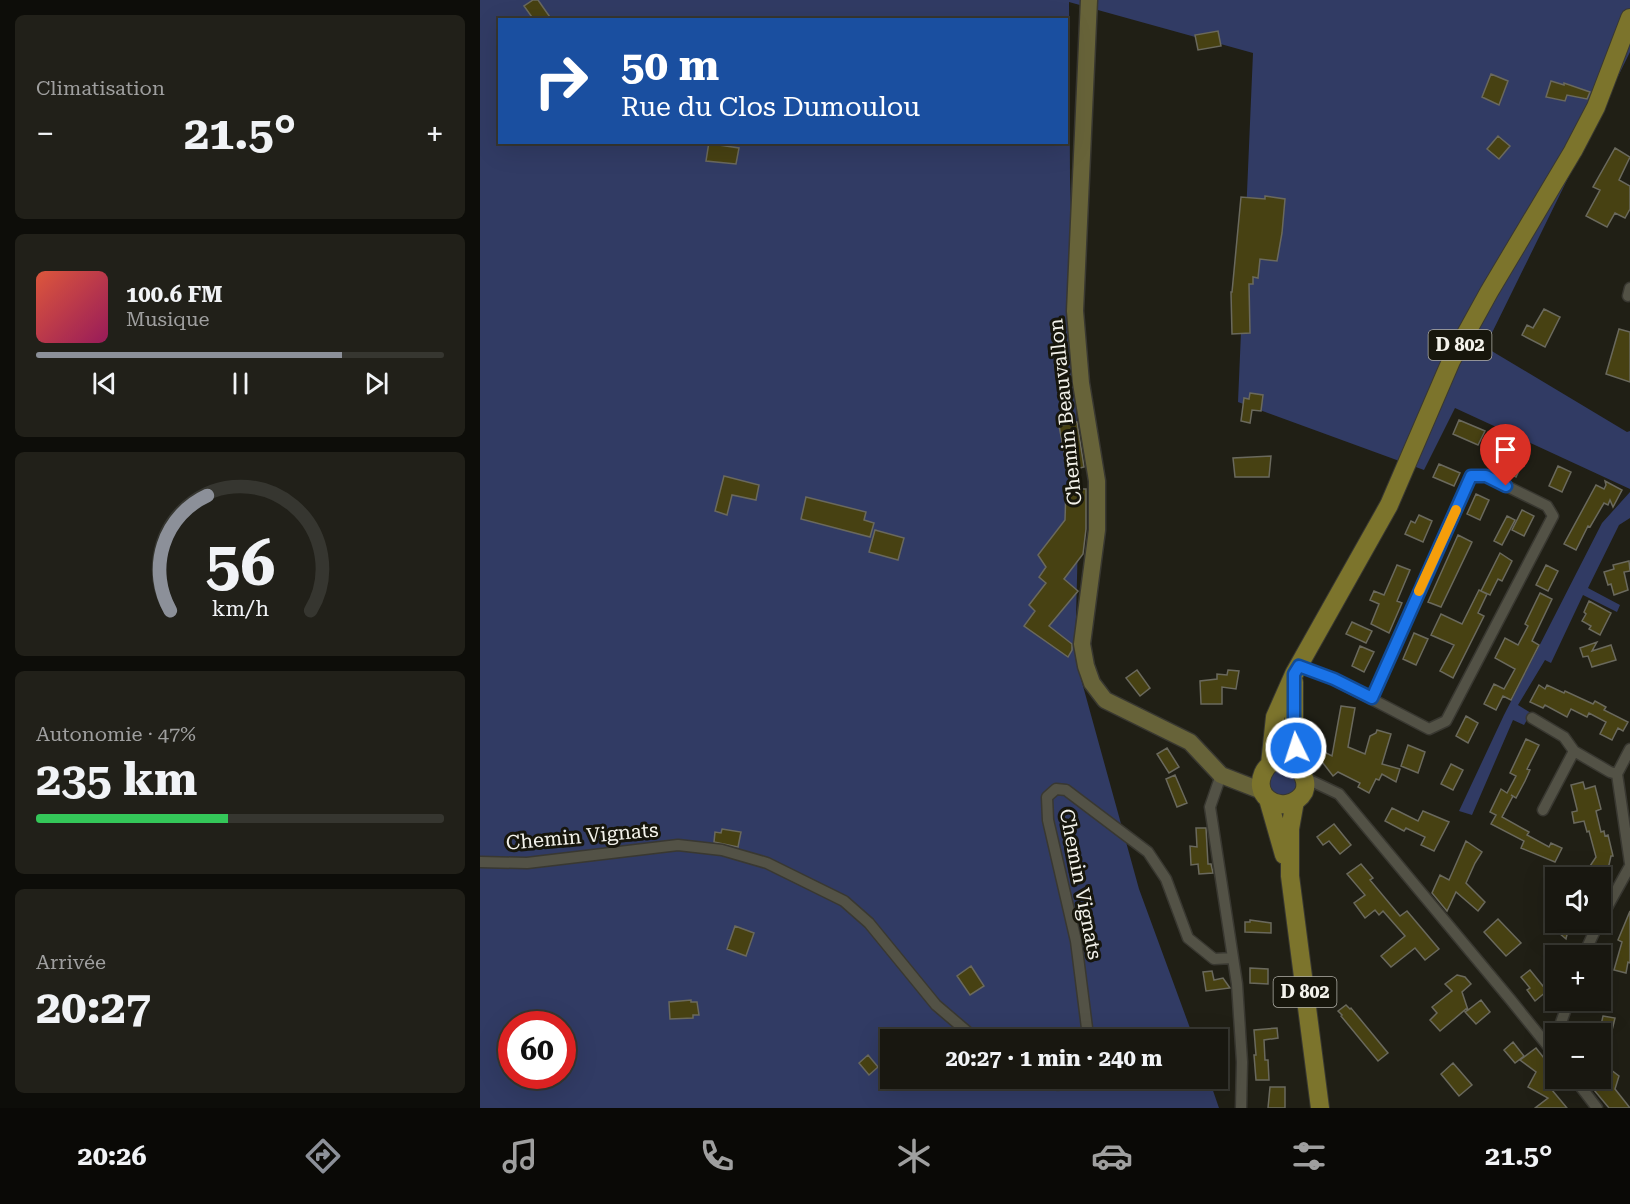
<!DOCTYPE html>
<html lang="fr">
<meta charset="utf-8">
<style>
:root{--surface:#181710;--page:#212019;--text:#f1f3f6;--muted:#9f9f9f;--line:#363630;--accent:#8c9099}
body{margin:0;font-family:"Roboto Serif",serif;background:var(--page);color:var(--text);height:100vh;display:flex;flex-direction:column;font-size:22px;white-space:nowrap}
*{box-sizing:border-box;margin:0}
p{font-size:20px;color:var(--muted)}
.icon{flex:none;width:33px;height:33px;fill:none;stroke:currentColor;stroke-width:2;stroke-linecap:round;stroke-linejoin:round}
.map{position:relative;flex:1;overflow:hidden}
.side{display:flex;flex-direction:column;gap:15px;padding:15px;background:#0d0d09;width:480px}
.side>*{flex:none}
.hud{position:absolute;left:18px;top:18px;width:570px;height:126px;border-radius:0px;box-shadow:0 6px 24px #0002,0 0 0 2px var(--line);background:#1a4fa0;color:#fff;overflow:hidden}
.tools{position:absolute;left:1065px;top:867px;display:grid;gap:12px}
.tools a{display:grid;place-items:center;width:66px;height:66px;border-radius:0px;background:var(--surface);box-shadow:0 6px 24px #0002,0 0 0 2px var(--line);font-size:30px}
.speed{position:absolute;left:18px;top:1011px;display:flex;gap:12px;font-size:30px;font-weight:700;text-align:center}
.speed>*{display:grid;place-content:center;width:78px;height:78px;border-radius:50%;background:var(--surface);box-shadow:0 6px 24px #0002,0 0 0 2px var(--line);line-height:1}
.speed .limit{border:9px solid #d22;background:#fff;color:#111}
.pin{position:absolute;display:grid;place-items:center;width:51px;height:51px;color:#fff;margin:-62px -26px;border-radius:50% 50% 50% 0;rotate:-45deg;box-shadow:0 0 6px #0007}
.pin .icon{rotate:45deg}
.me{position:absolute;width:66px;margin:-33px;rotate:356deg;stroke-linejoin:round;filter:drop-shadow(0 0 4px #0008)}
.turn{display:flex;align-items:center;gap:21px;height:126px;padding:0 24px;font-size:27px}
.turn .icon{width:78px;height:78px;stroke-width:2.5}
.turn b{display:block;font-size:42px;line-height:51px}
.big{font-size:45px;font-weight:700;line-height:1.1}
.side .widget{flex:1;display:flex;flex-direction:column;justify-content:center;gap:9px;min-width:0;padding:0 21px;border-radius:9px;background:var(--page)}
.side .dial{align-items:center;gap:0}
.dial svg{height:156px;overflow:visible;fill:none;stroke:var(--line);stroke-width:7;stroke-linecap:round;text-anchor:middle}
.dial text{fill:var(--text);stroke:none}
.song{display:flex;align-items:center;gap:18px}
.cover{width:72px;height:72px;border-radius:9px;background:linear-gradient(135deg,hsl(10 70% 55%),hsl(330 70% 35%))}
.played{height:6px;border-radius:3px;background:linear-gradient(90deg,var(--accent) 75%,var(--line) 75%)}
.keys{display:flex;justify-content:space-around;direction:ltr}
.heat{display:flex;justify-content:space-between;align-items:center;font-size:33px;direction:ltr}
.charge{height:9px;border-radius:4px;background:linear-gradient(90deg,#34c759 47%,var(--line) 0)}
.trip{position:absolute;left:400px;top:1029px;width:348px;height:60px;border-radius:0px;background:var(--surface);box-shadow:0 6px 24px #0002,0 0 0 2px var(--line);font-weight:700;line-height:60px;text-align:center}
.dock{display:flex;height:96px;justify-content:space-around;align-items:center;background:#0a0906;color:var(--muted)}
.dock .icon{width:42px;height:42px}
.dock .current{color:var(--accent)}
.dock b{font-size:27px;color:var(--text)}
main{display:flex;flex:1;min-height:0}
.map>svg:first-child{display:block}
.green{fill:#313b64;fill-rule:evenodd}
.building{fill:#474112;stroke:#6a695d;stroke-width:1.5}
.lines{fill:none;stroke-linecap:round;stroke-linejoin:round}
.street-casing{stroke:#393831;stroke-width:13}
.secondary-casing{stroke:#393831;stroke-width:19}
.primary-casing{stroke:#393831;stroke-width:20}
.street{stroke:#535246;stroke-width:10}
.secondary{stroke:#676339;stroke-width:16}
.primary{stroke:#7c742c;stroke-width:18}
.route-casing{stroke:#114b97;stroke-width:15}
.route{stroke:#1a73e8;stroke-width:10}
.slow{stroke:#f59e0b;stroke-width:10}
.labels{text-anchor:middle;stroke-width:6;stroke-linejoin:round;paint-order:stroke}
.shield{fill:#17160c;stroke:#b1b0a8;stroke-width:1.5}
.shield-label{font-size:18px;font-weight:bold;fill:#f3f2eb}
.street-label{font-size:20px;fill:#f3f2eb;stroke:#17160c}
</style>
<main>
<section class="side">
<div class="widget"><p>Climatisation</p>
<div class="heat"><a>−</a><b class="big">21.5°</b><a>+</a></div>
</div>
<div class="widget">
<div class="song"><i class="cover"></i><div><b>100.6 FM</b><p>Musique</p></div></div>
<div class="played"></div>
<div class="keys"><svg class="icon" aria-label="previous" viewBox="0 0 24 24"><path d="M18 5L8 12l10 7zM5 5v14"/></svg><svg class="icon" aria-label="pause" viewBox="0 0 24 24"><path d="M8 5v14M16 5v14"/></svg><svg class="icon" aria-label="next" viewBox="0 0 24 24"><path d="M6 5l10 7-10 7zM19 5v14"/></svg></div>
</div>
<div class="widget dial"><svg viewBox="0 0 100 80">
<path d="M14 69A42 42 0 1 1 86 69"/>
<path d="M14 69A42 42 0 0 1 33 10" stroke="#8c9099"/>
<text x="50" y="56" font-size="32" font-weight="700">56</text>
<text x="50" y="72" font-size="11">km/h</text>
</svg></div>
<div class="widget"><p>Autonomie · 47%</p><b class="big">235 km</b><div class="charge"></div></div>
<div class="widget"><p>Arrivée</p><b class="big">20:27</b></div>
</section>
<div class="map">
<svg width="1150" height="1108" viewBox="0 0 1150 1108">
<rect width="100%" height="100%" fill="#201f15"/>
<path class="green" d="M0,0H1150V52L1005,347L1147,432L1150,431V489L975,408L944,470L758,402L773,53L589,2L590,177L599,500L595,657L659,889L714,1039L411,1040V1078L729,1079L739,1108H0ZM20,20H586V142H20ZM32,1024H82V1076H32Z
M1150,492V518L1139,525L1108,588L1140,605L1137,612L1103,595L1071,663L1065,660L1038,705L1051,713L1044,725L1033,720L992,815L979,811L1024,715L1122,523Z
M789 781a14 14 0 1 1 28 0a14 14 0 1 1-28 0Z"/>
<path class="building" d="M53,0H58L72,20H54L44,6Z
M738,31L741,46L718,50L715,35Z
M1011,74L1028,81L1019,105L1002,97Z
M1071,81L1084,85V83L1110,92L1107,99L1087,95L1085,101L1066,97Z
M1018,136L1030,146L1019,159L1007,149Z
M229,142H239L238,145L259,148L256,164L226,161Z
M1135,148L1150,157L1139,180L1150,186V209L1145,218L1135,213L1127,227L1106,216L1120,190L1113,187Z
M785,196L805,199L802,233L797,261L780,259L778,278L773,277V284H769L770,333L752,334L751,292H752L761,197L785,199Z
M1064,309L1080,317L1065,347L1042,335L1047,325L1053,328Z
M1139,329L1150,332V382L1126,374Z
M770,393L783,395L781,411L772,410L770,423L761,421L764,398L769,399Z
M979,420L1005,431L998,445L973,434Z
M597,422L604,467L588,471L579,426Z
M1032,450L1046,456L1036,477L1019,468L1025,455L1029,457Z
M791,456L789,477H755L753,458Z
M959,464L980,473L974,486L953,477Z
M1078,466L1091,472L1082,492L1069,486Z
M244,476L279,485L276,500L252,495L247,515L235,511Z
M1125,481L1142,490L1133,507L1130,500L1128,505L1124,503L1110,527L1108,526L1096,550L1084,544L1116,485L1124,489L1126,485Z
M586,489H606V529L603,554L584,579L598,591L569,626L592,644V650L588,657L544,626L555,611L549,605L566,583L559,577L566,567L558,555L585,520Z
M996,494L1009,500L1000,520L987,514Z
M326,497L386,512L384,520L394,523L390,537L321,519Z
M1042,510L1054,516L1044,536L1032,530Z
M939,515L952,521L943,542L925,534L931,521L935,523Z
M1027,516L1035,520L1022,545L1014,541Z
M395,530L424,538L418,560L389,552Z
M978,535L992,542L961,607L948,602Z
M1020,553L1032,561L1022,581L1018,579L1010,595L1001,591Z
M1149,561L1150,571L1144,572L1148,590L1134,595L1131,584L1128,585L1124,572L1134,569L1133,565Z
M917,565L930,570L917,601L922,603L909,633L891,624L899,604L890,600L894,591L904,595Z
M1066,565L1078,571L1068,591L1056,585Z
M999,590L1007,594L998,613L1004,616L973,678L960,671L974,645L951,635L961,614L982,624Z
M1060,593L1072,599L1052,641L1059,645L1031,700L1023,696L1016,710L1004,704L1014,684L1024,689L1035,669L1015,658L1025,638L1038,645L1048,626L1045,624Z
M1109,601L1131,613L1120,635L1109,629L1111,626L1102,621L1106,614L1104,612Z
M872,622L892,631L886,643L866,634Z
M934,633L948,639L936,665L923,659Z
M1117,642L1112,651L1131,645L1136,660L1112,667L1108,656L1103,657L1100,648Z
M880,646L894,652L884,672L872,666Z
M657,670L670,688L660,696L646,678Z
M748,670L759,671L756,689L742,687V704H721L720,681L737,679V674L747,675Z
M1059,685L1065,689L1067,685L1084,693L1085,691L1113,704L1115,701L1126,707L1124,710L1148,722L1143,731L1138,728L1132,740L1120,734L1126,722L1109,713L1107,717L1091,709L1087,717L1065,705L1063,708L1050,702Z
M861,706L875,708L868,747L885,754L890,736L896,733L897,730L911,734L902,764L920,769L916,782L902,774L899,780L896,779L889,793L878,787L880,783L858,772L853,776L843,763L836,748L852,756Z
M986,716L998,723L988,743L976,736Z
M1046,739L1059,745L1047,769L1050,770L1045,781L1036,798L1031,795L1033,796L1022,817L1049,832L1047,835L1069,847L1071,843L1082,848L1075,862L1041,848L1044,841L1011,824L1016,815L1010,812L1021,789L1027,793L1036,776L1030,773Z
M928,745L945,752L938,773L921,766Z
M687,748L699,767L689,773L677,754Z
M971,764L983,770L973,790L961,784Z
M695,775L707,803L697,807L686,779Z
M1103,782L1105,789L1115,786L1121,809L1116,811L1121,832L1124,831L1125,836L1128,835L1133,856H1131L1126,878H1114L1106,872L1116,857L1109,831L1107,832L1104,821L1094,823L1092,812L1097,811V809L1091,785Z
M912,808L938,821L943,811L969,822L954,851L941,845L945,837L926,828L924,831L905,821Z
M854,824L871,845L860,854L849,841L843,845L837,837Z
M716,828H726L728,864H731L733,873L719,874L718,864L711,865L710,846L717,847Z
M242,829L261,832L258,847L234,842L235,832L241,833Z
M986,841L1002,852L995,863L986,883L1005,902L998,911L976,892L967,911L952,893L960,875L969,880Z
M881,864L893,878L890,880L920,916L927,911L959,949L945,960L935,948L911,967L901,956L925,936L903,911L899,915L895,910L885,918L874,903L885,895L867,874Z
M1150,911V963L1148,962L1146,973L1134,970L1142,942L1138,940Z
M1018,919L1041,943L1026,956L1004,932Z
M770,920L791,923V933L765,932V922H770Z
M1066,922H1090L1086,939Z
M255,926L274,933L266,956L247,949Z
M491,966L504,986L490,995L477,976Z
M770,968L788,969V984L770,983Z
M1050,970L1067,991L1055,1001L1047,990L1050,988L1041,977Z
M732,971L734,980L743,978L750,988L726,991L723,972Z
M977,975L985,977L991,984L982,992L988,1010L1001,1000L1010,1012L996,1024L985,1012L988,1010L986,1009L960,1031L950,1020L957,1013L952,1007L972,991L965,984Z
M211,1000V1002H217L219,1015H213V1018L190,1019L189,1002Z
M866,1005L870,1009L871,1008L908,1053L898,1061L861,1016L862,1015L858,1011Z
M1123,1016L1135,1018L1124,1063H1122L1139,1076L1135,1089L1150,1108H1129L1104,1078H1120L1119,1034Z
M797,1028L798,1038L784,1040L785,1060H788L789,1080H776L774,1055H776L774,1030Z
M1033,1042L1044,1056L1035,1063L1024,1050Z
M1056,1048L1072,1068L1070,1071L1080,1083L1072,1090L1087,1108H1055L1068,1098L1048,1087L1056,1072L1040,1060Z
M388,1055L398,1067L389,1075L379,1063Z
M973,1063L992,1085L979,1096L961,1074Z
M790,1087H805V1108H788Z"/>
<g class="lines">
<g class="street-casing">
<path id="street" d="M1148,296L1150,288
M819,666L853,679L949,729L966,721L1073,516L1067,506L1006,476H991L892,698
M1052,718L1084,737L1094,751
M1150,749L1137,774L1150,863
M741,775L730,807L757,984L762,1062L761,1108
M825,778L859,794L1030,999L1076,1056
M1063,810L1094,751L1130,772L1137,774
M0,862L47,863L198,845L242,850L287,863L364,901L389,923L456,1005L497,1040
M1120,920L1150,866
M1103,956L1119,922
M1077,1034L1089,1000
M605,1040L607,1028L596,941L568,820L567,797L576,789L586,790L668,852L686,879L708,938L734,959L753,958
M554,1078C567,1083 582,1090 594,1078
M1094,1078L1117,1108"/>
</g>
<g class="secondary-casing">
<path id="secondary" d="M609,0L595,311L601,383L617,481V530L602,644L606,666L612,683L625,700L710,742L741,775L782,791"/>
</g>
<g class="primary-casing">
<path id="primary" d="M814,682C814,709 813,735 817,761C819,772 829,779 824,792C817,805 798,808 788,799C772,786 785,757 805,760C809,760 814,763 818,765
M790,764L795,717L814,674L909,505L971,361L1009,292L1093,151L1116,107L1150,18
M788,799L804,855
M815,801L810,829V876L840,1108"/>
</g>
<use href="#street" class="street"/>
<use href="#secondary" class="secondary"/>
<use href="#primary" class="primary"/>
</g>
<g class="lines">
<g class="route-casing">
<path id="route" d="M816,748L814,732V674L819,666L854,679L892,698L991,476H1006L1026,486"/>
</g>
<use href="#route" class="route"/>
<path class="slow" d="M939,591L976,510"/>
</g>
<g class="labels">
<g class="shield">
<rect x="948.5" y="330" width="63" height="30" rx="4.5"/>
<rect x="793.5" y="977" width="63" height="30" rx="4.5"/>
</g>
<g class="shield-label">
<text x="980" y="351">D 802</text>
<text x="825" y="998">D 802</text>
</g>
<g class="street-label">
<text transform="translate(585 412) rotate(-96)" y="7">Chemin Beauvallon</text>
<text transform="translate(102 836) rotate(-5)" y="7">Chemin Vignats</text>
<text transform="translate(601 884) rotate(79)" y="7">Chemin Vignats</text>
</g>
</g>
</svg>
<div class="tools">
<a><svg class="icon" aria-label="sound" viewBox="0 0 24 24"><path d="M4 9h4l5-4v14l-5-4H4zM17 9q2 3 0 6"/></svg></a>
<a>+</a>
<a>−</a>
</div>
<div class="speed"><div class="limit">60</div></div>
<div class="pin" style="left:1026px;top:486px;background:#d93025"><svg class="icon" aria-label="arrive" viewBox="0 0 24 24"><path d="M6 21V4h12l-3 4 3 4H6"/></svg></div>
<svg class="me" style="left:816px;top:748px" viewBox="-20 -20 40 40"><circle r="17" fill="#1a73e8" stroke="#fff" stroke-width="3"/><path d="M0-11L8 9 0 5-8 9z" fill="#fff"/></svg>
<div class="trip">20:27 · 1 min · 240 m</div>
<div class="hud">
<div class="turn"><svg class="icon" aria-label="right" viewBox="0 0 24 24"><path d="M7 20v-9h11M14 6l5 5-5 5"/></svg><div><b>50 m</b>Rue du Clos Dumoulou</div></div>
</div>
</div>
</main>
<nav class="dock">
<b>20:26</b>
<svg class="icon current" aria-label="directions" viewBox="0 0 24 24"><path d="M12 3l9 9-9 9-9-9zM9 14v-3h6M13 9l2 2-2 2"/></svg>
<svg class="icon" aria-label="music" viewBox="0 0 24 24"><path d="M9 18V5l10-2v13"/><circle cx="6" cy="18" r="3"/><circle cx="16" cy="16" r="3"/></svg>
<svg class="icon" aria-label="phone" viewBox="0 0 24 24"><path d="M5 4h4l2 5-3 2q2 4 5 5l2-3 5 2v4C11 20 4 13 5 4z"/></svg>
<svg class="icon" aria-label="climate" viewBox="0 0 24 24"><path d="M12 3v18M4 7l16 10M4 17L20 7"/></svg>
<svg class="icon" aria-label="car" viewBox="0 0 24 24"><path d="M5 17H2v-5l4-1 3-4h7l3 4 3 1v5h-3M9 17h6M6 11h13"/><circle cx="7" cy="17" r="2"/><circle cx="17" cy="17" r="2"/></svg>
<svg class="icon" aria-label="filters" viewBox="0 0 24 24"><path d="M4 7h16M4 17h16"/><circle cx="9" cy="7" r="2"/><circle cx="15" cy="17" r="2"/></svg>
<b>21.5°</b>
</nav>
